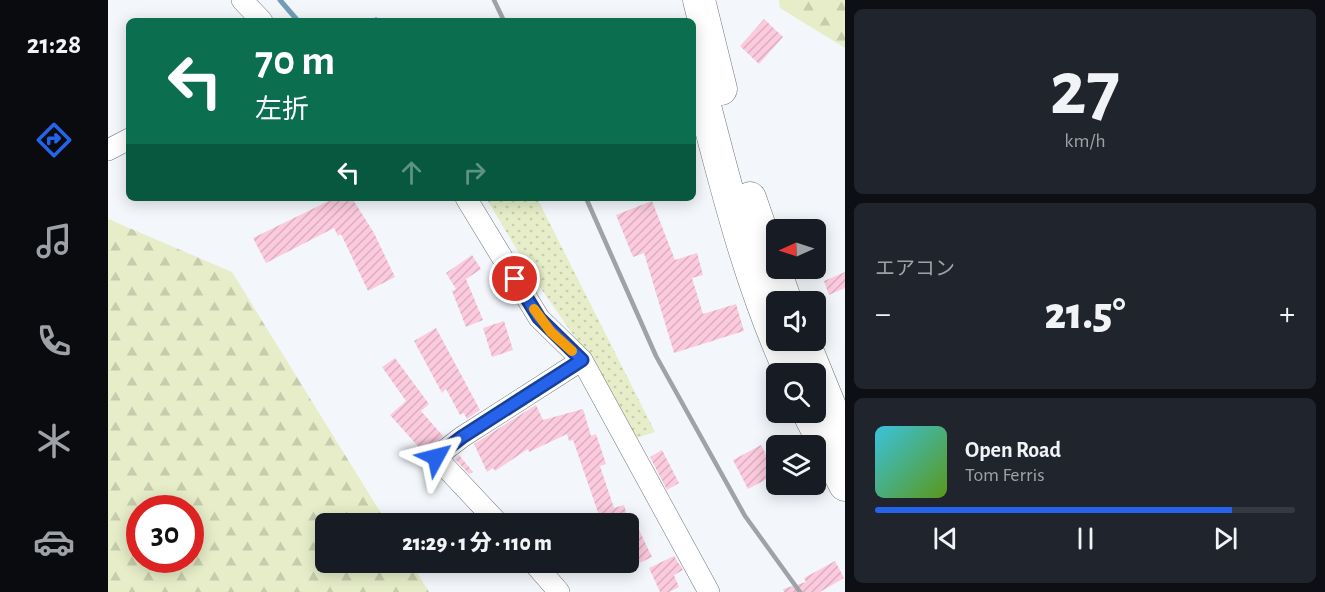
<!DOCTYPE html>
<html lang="ja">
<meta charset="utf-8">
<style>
:root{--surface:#171b24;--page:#20242c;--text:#f1f3f6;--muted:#9ea1a6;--line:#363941;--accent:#2563eb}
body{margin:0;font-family:"Alegreya Sans","Noto Sans JP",sans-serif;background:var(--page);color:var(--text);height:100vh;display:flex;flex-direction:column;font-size:22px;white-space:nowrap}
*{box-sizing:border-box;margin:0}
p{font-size:20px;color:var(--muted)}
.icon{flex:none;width:33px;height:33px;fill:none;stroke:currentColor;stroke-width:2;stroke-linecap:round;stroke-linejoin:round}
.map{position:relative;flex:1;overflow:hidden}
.panel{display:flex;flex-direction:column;gap:9px;padding:9px;background:#0d0f14;width:480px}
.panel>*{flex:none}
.banner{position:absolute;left:18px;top:18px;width:570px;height:183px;border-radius:9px;box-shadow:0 3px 15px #0003;background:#0b6e4f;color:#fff;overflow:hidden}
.needle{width:39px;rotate:267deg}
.controls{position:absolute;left:658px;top:219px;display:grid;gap:12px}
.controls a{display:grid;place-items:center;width:60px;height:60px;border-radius:9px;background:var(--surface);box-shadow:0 3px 15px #0003;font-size:30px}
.speed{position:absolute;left:18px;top:495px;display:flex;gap:12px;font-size:30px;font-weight:700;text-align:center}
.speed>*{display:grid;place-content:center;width:78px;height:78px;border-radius:50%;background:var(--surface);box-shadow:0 3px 15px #0003;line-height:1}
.speed .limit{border:9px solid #d22;background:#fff;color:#111}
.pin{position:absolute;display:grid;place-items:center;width:51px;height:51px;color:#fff;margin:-26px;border:3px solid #fff;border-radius:50%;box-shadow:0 2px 6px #0007}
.me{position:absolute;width:66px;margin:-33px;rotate:52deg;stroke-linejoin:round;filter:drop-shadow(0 0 4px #0008)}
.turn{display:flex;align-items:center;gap:21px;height:126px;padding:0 30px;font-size:27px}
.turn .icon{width:78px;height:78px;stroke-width:2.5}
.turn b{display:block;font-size:42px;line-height:51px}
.lanes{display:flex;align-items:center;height:57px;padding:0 30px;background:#0003;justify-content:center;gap:30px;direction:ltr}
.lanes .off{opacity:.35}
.big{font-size:45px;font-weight:800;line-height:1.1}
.panel .widget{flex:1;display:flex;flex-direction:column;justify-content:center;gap:9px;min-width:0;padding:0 21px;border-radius:9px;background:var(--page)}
.panel .dial{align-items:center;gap:0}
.dial b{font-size:78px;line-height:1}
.song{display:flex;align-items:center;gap:18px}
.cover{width:72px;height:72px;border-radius:9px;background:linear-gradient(135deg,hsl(190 70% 55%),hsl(90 70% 35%))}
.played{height:6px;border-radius:3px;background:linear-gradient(90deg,var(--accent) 85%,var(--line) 85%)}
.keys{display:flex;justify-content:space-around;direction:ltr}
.heat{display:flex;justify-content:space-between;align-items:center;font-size:33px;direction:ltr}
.trip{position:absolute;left:207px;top:513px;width:324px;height:60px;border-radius:9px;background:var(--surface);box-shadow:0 3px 15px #0003;font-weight:800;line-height:60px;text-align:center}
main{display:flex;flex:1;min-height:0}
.tabs{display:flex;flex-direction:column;width:108px;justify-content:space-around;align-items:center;background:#090b0e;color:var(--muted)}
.tabs .icon{width:42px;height:42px}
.tabs .selected{color:var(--accent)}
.tabs b{font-size:27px;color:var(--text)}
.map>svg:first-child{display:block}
.grass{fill:url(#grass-dots)}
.forest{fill:url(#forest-firs);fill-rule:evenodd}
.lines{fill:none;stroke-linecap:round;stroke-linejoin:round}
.stream{stroke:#729db8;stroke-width:5}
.building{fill:url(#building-hatch)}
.minor-casing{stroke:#73777a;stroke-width:22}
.highway-casing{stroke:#73777a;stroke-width:33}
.minor{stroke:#fff;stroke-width:21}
.highway{stroke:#fff;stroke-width:32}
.rail{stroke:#9fa2a6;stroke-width:4.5}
.route-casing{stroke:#184099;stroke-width:15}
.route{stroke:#2563eb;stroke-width:10}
.slow{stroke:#f59e0b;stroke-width:10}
</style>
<main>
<nav class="tabs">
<b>21:28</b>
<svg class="icon selected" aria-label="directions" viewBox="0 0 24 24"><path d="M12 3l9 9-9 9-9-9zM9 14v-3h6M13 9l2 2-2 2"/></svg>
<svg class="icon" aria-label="music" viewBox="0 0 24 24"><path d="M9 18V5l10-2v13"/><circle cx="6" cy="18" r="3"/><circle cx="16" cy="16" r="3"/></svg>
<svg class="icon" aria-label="phone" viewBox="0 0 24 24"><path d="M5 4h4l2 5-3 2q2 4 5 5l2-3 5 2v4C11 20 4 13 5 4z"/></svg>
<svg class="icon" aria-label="climate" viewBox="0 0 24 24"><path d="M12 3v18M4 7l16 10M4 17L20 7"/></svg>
<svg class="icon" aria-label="car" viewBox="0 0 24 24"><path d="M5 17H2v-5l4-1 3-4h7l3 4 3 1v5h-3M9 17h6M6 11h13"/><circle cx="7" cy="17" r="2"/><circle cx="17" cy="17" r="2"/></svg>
</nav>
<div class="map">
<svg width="737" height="592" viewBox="0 0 737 592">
<defs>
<pattern id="grass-dots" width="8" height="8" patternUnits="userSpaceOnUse" patternTransform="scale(1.5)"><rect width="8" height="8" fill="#e6edc8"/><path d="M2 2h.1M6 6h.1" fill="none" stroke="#c6ccad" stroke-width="1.8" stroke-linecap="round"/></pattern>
<pattern id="forest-firs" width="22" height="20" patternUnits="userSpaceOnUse" patternTransform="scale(1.5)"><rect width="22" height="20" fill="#e6edc8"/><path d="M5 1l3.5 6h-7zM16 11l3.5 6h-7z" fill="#c6ccad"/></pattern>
<pattern id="building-hatch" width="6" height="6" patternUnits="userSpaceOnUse" patternTransform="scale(1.5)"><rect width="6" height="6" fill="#fccadd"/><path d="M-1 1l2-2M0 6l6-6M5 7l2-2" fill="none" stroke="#d9aebf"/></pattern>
</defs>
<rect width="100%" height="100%" fill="#f3f7fb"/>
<path class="grass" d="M378,198H429L547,432L528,438L494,376L429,283Z"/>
<path class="forest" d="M671,0H737V48L672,8Z
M0,219L124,272L279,523L218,524V562L303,563L321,592H0ZM32,508H82V560H32Z"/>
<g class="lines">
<path class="stream" d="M172,0L190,21
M267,21L268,20"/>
</g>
<path class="building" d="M656,19L675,37L651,64L632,46Z
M227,198H244L266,233L287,277L260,291L233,234L230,236L226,228L158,263L145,238Z
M544,201L567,260L589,253L595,275L584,278L595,314L628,304L636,331L566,353L536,253L525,257L508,215Z
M364,255L373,269L358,279L375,320L358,327L344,291L348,289L338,273Z
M737,272V288L721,295L716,281Z
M396,321L405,350L384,357L375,328Z
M328,328L372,410L359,419L356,413L352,415L338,389L334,393L306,341Z
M287,358L321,404L313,411L335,436L316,453L282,415L298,401L274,367Z
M428,405L435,420L475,409L483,436L488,434L498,464L492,466L506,508L516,505L522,524H494L465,440L461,441L459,434L421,452L420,449L387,471L385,468L379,472L366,444Z
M653,445L668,474L640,489L625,460Z
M554,450L571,483L559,490L542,457Z
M351,455L365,472L361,474L347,459Z
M531,530L544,557L525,566L520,556V536Z
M566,556L575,570L566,575L571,587L561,592H552L541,568Z
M727,561L736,578L712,592H676L675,589L698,582L696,578Z"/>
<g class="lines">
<g class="minor-casing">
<path id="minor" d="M134,0L154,21
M0,150L21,139
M358,198L431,318L474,360L601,592
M391,524L328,457L354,437L474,360
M425,562L451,592"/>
</g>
<g class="highway-casing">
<path id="highway" d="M591,0L613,89
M585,60C613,166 637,273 683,374
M642,198L678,302
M695,340L737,443
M700,412L737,485"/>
</g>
<use href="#minor" class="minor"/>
<use href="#highway" class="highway"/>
<path class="rail" d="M386,0L396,21
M478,198L548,356L637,516L692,592"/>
</g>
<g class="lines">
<g class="route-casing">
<path id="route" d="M328,457L354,437L474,360L431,318L407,279"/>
</g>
<use href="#route" class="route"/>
<path class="slow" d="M426,309L443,332L464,351"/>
</g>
</svg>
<div class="controls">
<a><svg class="needle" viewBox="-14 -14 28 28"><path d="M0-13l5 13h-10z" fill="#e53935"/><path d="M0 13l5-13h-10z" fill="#9ea1a6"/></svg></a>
<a><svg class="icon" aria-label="sound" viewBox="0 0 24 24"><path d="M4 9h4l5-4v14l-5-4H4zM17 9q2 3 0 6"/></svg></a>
<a><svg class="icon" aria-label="search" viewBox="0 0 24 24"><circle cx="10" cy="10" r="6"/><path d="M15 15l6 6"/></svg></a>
<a><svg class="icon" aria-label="layers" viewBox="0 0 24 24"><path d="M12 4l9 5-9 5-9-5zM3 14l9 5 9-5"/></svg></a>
</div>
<div class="speed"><div class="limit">30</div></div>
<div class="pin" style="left:407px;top:279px;background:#d93025"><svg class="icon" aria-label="arrive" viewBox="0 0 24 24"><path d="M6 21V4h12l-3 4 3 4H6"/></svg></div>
<svg class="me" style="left:328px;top:457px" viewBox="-20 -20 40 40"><path d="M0-17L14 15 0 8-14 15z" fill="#2563eb" stroke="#fff" stroke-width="4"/></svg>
<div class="trip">21:29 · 1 分 · 110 m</div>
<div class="banner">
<div class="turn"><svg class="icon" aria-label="left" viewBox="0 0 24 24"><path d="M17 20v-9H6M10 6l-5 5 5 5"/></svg><div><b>70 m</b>左折</div></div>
<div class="lanes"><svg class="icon" aria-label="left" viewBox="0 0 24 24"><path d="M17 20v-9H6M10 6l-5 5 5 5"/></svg><svg class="icon off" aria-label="ahead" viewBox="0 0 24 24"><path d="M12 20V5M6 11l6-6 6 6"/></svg><svg class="icon off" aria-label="right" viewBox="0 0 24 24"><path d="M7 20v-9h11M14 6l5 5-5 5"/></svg></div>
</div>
</div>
<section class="panel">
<div class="widget dial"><b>27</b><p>km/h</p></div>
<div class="widget"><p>エアコン</p>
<div class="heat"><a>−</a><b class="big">21.5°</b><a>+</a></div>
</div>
<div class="widget">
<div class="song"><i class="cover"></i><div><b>Open Road</b><p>Tom Ferris</p></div></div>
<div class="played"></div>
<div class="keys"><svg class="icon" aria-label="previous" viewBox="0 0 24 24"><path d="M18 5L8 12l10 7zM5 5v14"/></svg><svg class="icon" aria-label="pause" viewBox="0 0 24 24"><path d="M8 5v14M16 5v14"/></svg><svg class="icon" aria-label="next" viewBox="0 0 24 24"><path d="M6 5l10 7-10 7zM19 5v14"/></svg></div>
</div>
</section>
</main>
